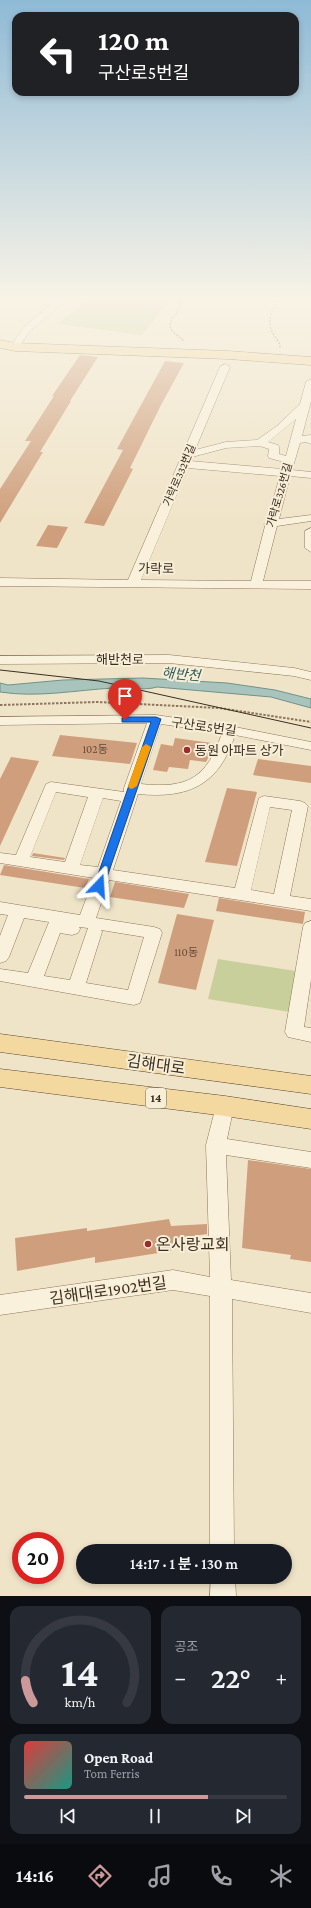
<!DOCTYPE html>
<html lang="ko">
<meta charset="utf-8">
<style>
:root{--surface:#171b24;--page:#242831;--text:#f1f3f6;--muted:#9ea1a6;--line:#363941;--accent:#cc999b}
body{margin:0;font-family:"Crimson Pro","Noto Sans KR",serif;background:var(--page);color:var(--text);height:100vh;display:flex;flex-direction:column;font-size:15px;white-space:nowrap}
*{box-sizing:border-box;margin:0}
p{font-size:13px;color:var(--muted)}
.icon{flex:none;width:22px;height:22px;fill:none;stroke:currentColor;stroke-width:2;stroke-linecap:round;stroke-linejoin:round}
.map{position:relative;height:1596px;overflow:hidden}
.sheet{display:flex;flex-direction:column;gap:10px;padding:10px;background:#0d0f14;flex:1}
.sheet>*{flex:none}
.banner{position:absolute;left:12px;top:12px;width:287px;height:84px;border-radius:12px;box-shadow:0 2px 6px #0003;background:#202124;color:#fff;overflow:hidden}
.speed{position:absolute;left:12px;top:1532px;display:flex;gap:8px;font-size:20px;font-weight:700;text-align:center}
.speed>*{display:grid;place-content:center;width:52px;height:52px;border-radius:50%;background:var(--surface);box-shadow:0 2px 6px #0003;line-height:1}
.speed .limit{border:6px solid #d22;background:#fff;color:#111}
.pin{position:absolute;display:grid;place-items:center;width:34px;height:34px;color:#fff;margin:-41px -17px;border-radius:50% 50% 50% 0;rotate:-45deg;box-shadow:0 0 4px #0007}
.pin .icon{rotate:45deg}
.me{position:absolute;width:44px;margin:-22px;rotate:20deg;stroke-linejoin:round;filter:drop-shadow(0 0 3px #0008)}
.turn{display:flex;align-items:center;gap:14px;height:84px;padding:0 20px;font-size:18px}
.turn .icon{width:52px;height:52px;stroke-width:2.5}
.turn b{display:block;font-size:28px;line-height:34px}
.big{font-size:30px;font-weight:600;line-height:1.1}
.sheet .card{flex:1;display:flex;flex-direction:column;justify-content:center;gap:6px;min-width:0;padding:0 14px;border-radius:12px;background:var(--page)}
.sheet .dial{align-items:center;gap:0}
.dial svg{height:104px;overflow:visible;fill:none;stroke:var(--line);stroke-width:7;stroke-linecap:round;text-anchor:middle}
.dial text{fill:var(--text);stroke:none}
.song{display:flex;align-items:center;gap:12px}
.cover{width:48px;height:48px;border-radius:6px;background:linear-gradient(135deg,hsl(0 70% 55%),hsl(170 70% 35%))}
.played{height:4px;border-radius:2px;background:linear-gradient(90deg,var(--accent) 70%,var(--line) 70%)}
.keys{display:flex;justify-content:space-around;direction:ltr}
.heat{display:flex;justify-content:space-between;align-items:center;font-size:22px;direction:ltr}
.sheet .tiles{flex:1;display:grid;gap:10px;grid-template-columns:1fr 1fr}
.card:last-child{grid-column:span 2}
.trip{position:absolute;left:76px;top:1544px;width:216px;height:40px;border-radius:20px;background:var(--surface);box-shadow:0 2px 6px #0003;font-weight:600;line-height:40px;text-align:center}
.dock{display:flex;height:64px;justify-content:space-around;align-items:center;background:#090b0e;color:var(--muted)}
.dock .icon{width:28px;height:28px}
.dock .current{color:var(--accent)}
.dock b{font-size:18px;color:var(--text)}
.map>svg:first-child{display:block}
.green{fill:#c9cf9b}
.water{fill:#a9c4bc;stroke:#6f938a}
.building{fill:#cf9f7d}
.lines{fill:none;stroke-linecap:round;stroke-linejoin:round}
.minor-casing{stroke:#8d765c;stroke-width:1}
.major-casing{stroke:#5b4430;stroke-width:1}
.path-far1{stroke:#8d765c;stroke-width:1.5;stroke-dasharray:2 1.5;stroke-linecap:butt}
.path{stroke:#8d765c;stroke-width:2;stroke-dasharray:2.5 1.5;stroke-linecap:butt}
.minor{fill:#faf1dc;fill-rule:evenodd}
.major{fill:#f3d9a0;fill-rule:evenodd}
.tram{stroke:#3d2e20;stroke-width:1}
.route{fill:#1a73e8;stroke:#114b97}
.slow{fill:#f59e0b}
.poi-dot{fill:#9e2a2b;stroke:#f7eed8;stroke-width:1.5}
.labels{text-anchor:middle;stroke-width:4;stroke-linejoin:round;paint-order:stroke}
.far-street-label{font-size:11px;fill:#3d2e20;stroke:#f7eed8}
.number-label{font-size:11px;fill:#624a37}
.shield{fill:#f7eed8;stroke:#756857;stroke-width:1}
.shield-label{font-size:12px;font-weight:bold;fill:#3d2e20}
.street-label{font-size:13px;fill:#3d2e20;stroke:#f7eed8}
.poi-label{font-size:13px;fill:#3d2e20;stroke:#f7eed8;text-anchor:start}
.water-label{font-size:14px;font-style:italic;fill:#2f5d5a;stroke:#f7eed8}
.near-street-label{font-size:16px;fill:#3d2e20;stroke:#f7eed8}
.near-poi-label{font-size:16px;fill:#3d2e20;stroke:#f7eed8;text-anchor:start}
</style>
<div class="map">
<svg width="311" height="1596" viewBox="0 0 311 1596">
<rect width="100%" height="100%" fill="#f0e4c8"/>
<path class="green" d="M88,298H172L142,335L58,324Z
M218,959L302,972L296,1013L208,999Z"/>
<path class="water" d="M143,678L227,683L275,690L311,699V708L271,697L157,687C144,691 128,687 114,688C76,690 38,698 0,692V683L8,685L63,680Z"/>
<path class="building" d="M80,355L98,357L70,401H71L40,452H43L0,523V489L31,441H25L54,396H52Z
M165,361L184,363L161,405L130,468L133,469L104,526L84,523L123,450L117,449Z
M48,525L68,527L57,548L36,546Z
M60,735L137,743L130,764L52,756Z
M175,738L212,743L216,744L206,762L190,760L188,769L169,767L167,772L153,770L161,744L173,746Z
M11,757L39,761L0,846V779Z
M258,759L311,766V783L253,775Z
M227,788L257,792L237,866L205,862Z
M33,853L65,858L64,860L32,856Z
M4,865L89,879L85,888L0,875Z
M115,882L189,894L184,908L110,897Z
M219,898L305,912L303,924L216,911Z
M177,914L214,920L196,990L158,983Z
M248,1160L311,1169V1262L290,1259L291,1255L242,1248Z
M169,1219L171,1226L207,1224V1234L174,1239L171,1251L95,1263V1257L17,1271L15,1238L87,1228V1231Z"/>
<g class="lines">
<g class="minor-casing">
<path id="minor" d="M59,298H69L29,332L18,349H12L10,347L23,328Z
M225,364L230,367L195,450L226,442L257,440L277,426L300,404L306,382L311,379V401L302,436L311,435V444L306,442L300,443L292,470L311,472V478L290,476L279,519L311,515V521L277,526L263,581H311V589L0,586V578L128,580L220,367ZM296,419L286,456L279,454V447L278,445L268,442ZM260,446L269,449L268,456L269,458L284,462L282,469L190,461L192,457L226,448ZM188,468L280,476L267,521L264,524L265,526L251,581L141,580Z
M311,528V552L305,548V531Z
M169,655L294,668L311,672V680L294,676L169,663L0,664V656Z
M156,715L230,726L311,742V750L235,735C219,785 189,799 138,794L113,870L235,888L259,798L264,796L300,801L305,803L308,806L290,896L311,899V911L109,880L96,918L154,927L160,929L162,933L140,1003L134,1005L0,981V969L28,973L49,922L24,918L9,957L6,961L0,963V936L8,915L0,914V902L80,915L94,878L0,863V853L16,855L46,784L51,782L124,792V788L147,723L0,725V717ZM161,724L222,733C207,778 188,789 141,784ZM56,792L88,797L65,862L30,857ZM103,798L121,801L98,867L80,865ZM270,807L292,810L274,894L251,890ZM79,927L88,928L70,980L44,976L60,933L72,935L78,933L80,929ZM101,930L144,937L128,990L86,983L102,932Z
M311,921V980L304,1027L311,1028V1042L288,1037L285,1032L303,927L305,923Z
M225,1098L232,1101L234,1106L227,1139L311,1152V1168L226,1155L231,1280L311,1293V1313L232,1299L234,1551H210V1296L173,1290L0,1315V1295L173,1270L210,1277L206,1145L216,1106L218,1101Z
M211,1577H235L236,1596H210Z"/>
</g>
<g class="major-casing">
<path id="major" d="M0,340L15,343L228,351L311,357V365L228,359L15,351L0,348Z
M0,1034L311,1076V1094L0,1052Z
M0,1069L225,1096L311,1109V1129L225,1116L0,1087Z"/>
</g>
<path class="path-far1" d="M181,298L178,311L171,320L170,327L173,332L184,341
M280,298C271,311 265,322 275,337C278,341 280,343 280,348"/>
<path class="path" d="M0,705L97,702L219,708L311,722"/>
<use href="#minor" class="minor"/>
<use href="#major" class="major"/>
<path class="tram" d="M0,670L99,681L311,728"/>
</g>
<linearGradient id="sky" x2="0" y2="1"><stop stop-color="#8fbad6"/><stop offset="0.57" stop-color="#f8f3e6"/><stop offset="1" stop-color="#f8f3e6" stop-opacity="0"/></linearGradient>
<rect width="311" height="522" fill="url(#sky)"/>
<path class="route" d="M125,717H156L161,719L104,886L99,889L94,886L151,722H122V718Z"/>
<path class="slow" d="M146,744L151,747L137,786L132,789L129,788L128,786L142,747Z"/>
<g class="poi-dot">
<circle cx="187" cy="750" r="4"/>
<circle cx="148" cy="1244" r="4"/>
</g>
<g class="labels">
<g class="far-street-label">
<text transform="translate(179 475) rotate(-67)" y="4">가락로332번길</text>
<text transform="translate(279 495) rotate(-74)" y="4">가락로326번길</text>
</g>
<g class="number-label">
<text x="95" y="753">102동</text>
<text x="186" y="956">110동</text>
</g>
<rect class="shield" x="146" y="1088" width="20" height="20" rx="3"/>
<g class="shield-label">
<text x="156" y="1102">14</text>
</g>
<g class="street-label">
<text transform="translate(156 568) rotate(1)" y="5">가락로</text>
<text x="120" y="664">해반천로</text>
<text transform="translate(204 726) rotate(8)" y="5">구산로5번길</text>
</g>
<g class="poi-label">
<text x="195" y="755">동원 아파트 상가</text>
</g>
<g class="water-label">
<text transform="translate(181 674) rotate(5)" y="5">해반천</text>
</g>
<g class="near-street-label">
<text transform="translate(156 1064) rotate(8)" y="6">김해대로</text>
<text transform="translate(108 1290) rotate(-8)" y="6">김해대로1902번길</text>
</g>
<g class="near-poi-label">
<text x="156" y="1250">온사랑교회</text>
</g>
</g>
</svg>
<div class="speed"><div class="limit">20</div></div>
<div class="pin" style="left:125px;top:720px;background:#d93025"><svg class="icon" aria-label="arrive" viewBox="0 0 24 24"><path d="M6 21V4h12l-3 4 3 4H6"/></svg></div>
<svg class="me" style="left:99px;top:886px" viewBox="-20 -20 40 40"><path d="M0-17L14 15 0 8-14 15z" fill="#1a73e8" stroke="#fff" stroke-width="4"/></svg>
<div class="trip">14:17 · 1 분 · 130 m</div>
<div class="banner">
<div class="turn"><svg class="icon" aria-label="left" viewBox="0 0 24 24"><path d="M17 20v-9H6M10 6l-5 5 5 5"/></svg><div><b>120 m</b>구산로5번길</div></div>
</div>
</div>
<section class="sheet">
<div class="tiles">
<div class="card dial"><svg viewBox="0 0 100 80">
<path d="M14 69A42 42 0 1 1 86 69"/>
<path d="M14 69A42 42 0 0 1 8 52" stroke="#cc999b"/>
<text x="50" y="56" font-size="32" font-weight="700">14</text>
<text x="50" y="72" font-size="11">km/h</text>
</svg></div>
<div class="card"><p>공조</p>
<div class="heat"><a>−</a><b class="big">22°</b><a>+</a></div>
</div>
<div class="card">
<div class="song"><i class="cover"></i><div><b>Open Road</b><p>Tom Ferris</p></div></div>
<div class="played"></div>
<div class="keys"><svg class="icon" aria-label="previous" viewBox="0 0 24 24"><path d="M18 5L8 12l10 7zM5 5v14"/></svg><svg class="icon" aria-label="pause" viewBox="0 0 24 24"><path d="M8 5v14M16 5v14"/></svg><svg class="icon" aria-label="next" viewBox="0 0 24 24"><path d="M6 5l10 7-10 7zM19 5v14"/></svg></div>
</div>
</div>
</section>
<nav class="dock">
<b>14:16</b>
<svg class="icon current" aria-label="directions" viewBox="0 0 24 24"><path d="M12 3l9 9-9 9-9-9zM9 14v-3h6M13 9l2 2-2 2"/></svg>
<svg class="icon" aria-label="music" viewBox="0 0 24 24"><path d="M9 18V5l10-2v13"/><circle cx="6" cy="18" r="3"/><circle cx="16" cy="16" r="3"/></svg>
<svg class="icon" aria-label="phone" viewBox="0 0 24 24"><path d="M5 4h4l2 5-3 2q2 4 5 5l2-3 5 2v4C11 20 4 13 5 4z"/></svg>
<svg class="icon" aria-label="climate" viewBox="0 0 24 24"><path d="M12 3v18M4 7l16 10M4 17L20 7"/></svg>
</nav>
